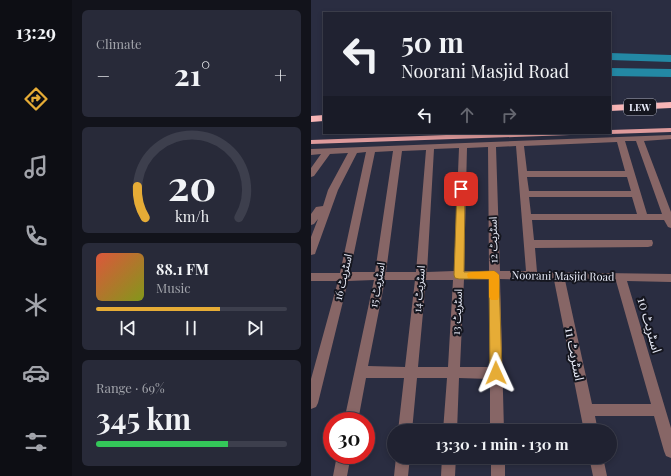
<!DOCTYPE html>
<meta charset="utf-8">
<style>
:root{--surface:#202231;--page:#282a39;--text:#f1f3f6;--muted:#a2a4ab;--line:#3d3f4d;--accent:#e6ac36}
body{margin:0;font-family:"Playfair Display","Noto Sans Arabic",serif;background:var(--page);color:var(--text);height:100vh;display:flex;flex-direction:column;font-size:15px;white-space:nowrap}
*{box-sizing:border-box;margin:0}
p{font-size:13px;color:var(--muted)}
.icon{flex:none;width:22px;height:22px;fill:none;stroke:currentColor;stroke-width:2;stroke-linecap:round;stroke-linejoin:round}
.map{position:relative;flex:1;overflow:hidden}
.sheet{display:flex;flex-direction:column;gap:10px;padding:10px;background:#12131b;width:239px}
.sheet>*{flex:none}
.hud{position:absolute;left:12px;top:12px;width:288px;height:122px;border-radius:0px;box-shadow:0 2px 6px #0003,0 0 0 1px var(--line);background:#202231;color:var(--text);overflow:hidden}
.speed{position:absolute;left:12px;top:412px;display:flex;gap:8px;font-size:20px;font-weight:700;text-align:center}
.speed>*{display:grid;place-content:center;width:52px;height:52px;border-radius:50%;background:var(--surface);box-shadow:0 2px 6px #0003,0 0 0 1px var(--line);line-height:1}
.speed .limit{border:6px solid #d22;background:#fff;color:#111}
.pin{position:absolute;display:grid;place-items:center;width:34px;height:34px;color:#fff;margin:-17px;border-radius:8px;box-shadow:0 2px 6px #0006}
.me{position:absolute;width:44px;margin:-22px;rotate:359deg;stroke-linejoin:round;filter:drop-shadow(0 0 3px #0008)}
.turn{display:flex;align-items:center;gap:14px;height:84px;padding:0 12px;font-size:18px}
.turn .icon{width:52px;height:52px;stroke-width:2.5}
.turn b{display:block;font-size:28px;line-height:34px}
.lanes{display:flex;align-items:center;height:38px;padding:0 12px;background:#0003;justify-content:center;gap:20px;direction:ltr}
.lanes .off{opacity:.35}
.big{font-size:30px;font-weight:700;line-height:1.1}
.sheet .tile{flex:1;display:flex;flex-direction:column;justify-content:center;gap:6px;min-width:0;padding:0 14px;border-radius:6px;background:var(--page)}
.sheet .dial{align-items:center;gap:0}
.dial svg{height:104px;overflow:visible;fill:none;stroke:var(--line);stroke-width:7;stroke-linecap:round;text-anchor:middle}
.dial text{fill:var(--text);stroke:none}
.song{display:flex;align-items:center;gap:12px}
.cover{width:48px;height:48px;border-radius:6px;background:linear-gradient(135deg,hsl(10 70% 55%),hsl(70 70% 35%))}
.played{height:4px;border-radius:2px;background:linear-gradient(90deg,var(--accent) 65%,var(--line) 65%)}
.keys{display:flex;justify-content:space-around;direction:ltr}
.heat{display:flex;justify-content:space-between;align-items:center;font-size:22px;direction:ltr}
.charge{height:6px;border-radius:3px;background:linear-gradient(90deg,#34c759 69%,var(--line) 0)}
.trip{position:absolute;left:76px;top:424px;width:230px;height:40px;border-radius:20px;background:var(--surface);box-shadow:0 2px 6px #0003,0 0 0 1px var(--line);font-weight:700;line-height:40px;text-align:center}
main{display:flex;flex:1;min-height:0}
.menu{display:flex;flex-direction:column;width:72px;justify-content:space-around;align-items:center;background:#0d0e14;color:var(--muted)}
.menu .icon{width:28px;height:28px}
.menu .selected{color:var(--accent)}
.menu b{font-size:18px;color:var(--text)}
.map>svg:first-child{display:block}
.water{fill:#2388a4}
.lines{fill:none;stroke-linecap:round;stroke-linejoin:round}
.minor{fill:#876666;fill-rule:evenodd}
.major{fill:#df9b9c;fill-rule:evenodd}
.highway{fill:#f8b5b6;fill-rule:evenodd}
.route{fill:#e6ac36;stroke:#967023}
.slow{fill:#f59e0b}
.labels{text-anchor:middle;stroke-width:4;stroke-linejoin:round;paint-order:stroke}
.shield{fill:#15161f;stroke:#a9abb7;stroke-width:1}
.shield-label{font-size:10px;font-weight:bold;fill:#e8ebf8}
.street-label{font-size:11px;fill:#e8ebf8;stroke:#15161f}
.near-street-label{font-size:13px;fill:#e8ebf8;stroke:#15161f}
</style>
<main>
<nav class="menu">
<b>13:29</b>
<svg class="icon selected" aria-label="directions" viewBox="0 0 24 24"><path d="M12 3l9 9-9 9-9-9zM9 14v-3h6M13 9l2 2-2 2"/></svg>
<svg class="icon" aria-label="music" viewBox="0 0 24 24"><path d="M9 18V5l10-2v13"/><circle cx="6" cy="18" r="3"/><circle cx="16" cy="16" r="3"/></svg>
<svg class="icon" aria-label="phone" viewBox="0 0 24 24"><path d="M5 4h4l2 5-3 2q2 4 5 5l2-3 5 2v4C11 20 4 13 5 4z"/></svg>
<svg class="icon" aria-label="climate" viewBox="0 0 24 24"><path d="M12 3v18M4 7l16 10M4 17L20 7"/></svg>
<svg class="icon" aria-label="car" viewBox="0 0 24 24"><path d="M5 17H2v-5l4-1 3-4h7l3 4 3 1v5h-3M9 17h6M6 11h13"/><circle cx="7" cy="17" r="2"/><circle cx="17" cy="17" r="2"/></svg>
<svg class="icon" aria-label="filters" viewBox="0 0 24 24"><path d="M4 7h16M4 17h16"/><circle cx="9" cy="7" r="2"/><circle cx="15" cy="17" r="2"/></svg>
</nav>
<section class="sheet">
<div class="tile"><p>Climate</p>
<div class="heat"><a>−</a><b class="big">21°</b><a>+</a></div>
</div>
<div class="tile dial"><svg viewBox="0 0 100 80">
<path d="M14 69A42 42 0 1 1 86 69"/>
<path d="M14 69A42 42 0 0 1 8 45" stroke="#e6ac36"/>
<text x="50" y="56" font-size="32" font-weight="700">20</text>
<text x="50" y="72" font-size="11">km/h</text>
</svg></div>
<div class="tile">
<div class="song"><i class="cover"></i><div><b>88.1 FM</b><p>Music</p></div></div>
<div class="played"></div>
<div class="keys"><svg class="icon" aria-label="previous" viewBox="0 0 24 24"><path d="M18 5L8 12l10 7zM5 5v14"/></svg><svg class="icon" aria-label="pause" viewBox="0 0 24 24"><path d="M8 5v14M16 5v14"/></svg><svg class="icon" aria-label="next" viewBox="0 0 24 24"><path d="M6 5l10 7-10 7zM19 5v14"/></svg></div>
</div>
<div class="tile"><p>Range · 69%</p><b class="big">345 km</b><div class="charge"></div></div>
</section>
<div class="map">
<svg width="360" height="476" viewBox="0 0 360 476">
<rect width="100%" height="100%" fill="#2a2d41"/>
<path class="water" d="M299,53L360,55V62L299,60Z
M299,68L360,69V77L299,76Z"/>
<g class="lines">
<path class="minor" d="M360,135V139L333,141L360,212V228L357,227L353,220H221L223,240H341L342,243L341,246L337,247L224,248L226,272L360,274V282L316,281L360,428V458L355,456L353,451L343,416H284L287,431H273L243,280L189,279L193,431H179V379L148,378L146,431H132L136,378H106L101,431H87L93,378H55L47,421H33L63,280L37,281L7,403L5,407L0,409V379L27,281H0V273H29L55,152L46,153L27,190L5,251L4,254L0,255V237L7,219L3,224L0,225V214L5,207L12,206L17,190L37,153L19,154L3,176L0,177V168L10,154L0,155V149ZM314,141H325L351,214H336ZM306,142L314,171H216L213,146ZM205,146L215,271H189L185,147ZM177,147L178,271H153L156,148ZM148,148L143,271L116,272L123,149ZM115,150L105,272H75L91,151ZM82,151L64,272H39L64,152ZM216,177H316L320,191H218ZM218,197H321L326,214H220ZM153,279H178L179,367H149ZM74,280H104L94,367L57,366ZM115,280H142L137,367H107ZM254,280L305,281L340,404H281Z
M26,455H40L36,476H22Z
M85,457H99L97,476H83Z
M131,457H145L144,476H130Z
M180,457H194V476H180Z
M278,457H292L296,476H282Z"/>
<path class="major" d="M360,128V132L299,134L296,133H299V130Z
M189,133H263L259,135L0,144V140Z"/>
<path class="highway" d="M360,102V108L299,111V105Z
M13,115V121L0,122V116Z"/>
</g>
<path class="route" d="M150,186L154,189L153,272L183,271L186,273L188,275L191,373L189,376L185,378L181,376L179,373L178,279H148L144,278L143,275L146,189Z"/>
<path class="slow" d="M183,271L186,273L188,275V297L187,300H180L178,297V279L157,278L156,275L157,273L161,272Z"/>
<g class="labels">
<rect class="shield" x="313" y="99" width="32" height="16" rx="3"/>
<g class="shield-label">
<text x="329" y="111">LEW</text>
</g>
<g class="street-label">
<text transform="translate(182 240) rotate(-91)" y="4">اسٹریٹ 12</text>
<text transform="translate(252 276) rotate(1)" y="4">Noorani Masjid Road</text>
<text transform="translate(32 277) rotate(-77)" y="4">اسٹریٹ 16</text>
<text transform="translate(66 285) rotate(-80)" y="4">اسٹریٹ 15</text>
<text transform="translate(108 289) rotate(-85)" y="4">اسٹریٹ 14</text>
<text transform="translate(146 312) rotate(-87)" y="4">اسٹریٹ 13</text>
</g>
<g class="near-street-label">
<text transform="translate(339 325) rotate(74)" y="5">اسٹریٹ 10</text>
<text transform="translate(264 354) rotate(79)" y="5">اسٹریٹ 11</text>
</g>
</g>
</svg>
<div class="speed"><div class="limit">30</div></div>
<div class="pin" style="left:150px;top:189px;background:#d93025"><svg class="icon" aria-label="arrive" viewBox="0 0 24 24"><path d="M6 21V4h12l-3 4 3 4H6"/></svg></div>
<svg class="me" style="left:185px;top:373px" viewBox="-20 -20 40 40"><path d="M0-17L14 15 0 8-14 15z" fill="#e6ac36" stroke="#fff" stroke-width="4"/></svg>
<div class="trip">13:30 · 1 min · 130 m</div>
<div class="hud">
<div class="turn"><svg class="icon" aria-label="left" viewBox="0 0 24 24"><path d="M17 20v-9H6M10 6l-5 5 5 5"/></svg><div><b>50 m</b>Noorani Masjid Road</div></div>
<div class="lanes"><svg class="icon" aria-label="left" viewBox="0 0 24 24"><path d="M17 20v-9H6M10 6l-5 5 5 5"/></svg><svg class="icon off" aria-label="ahead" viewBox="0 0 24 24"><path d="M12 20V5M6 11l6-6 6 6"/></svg><svg class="icon off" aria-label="right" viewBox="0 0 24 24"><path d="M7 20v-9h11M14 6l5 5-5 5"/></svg></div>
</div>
</div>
</main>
